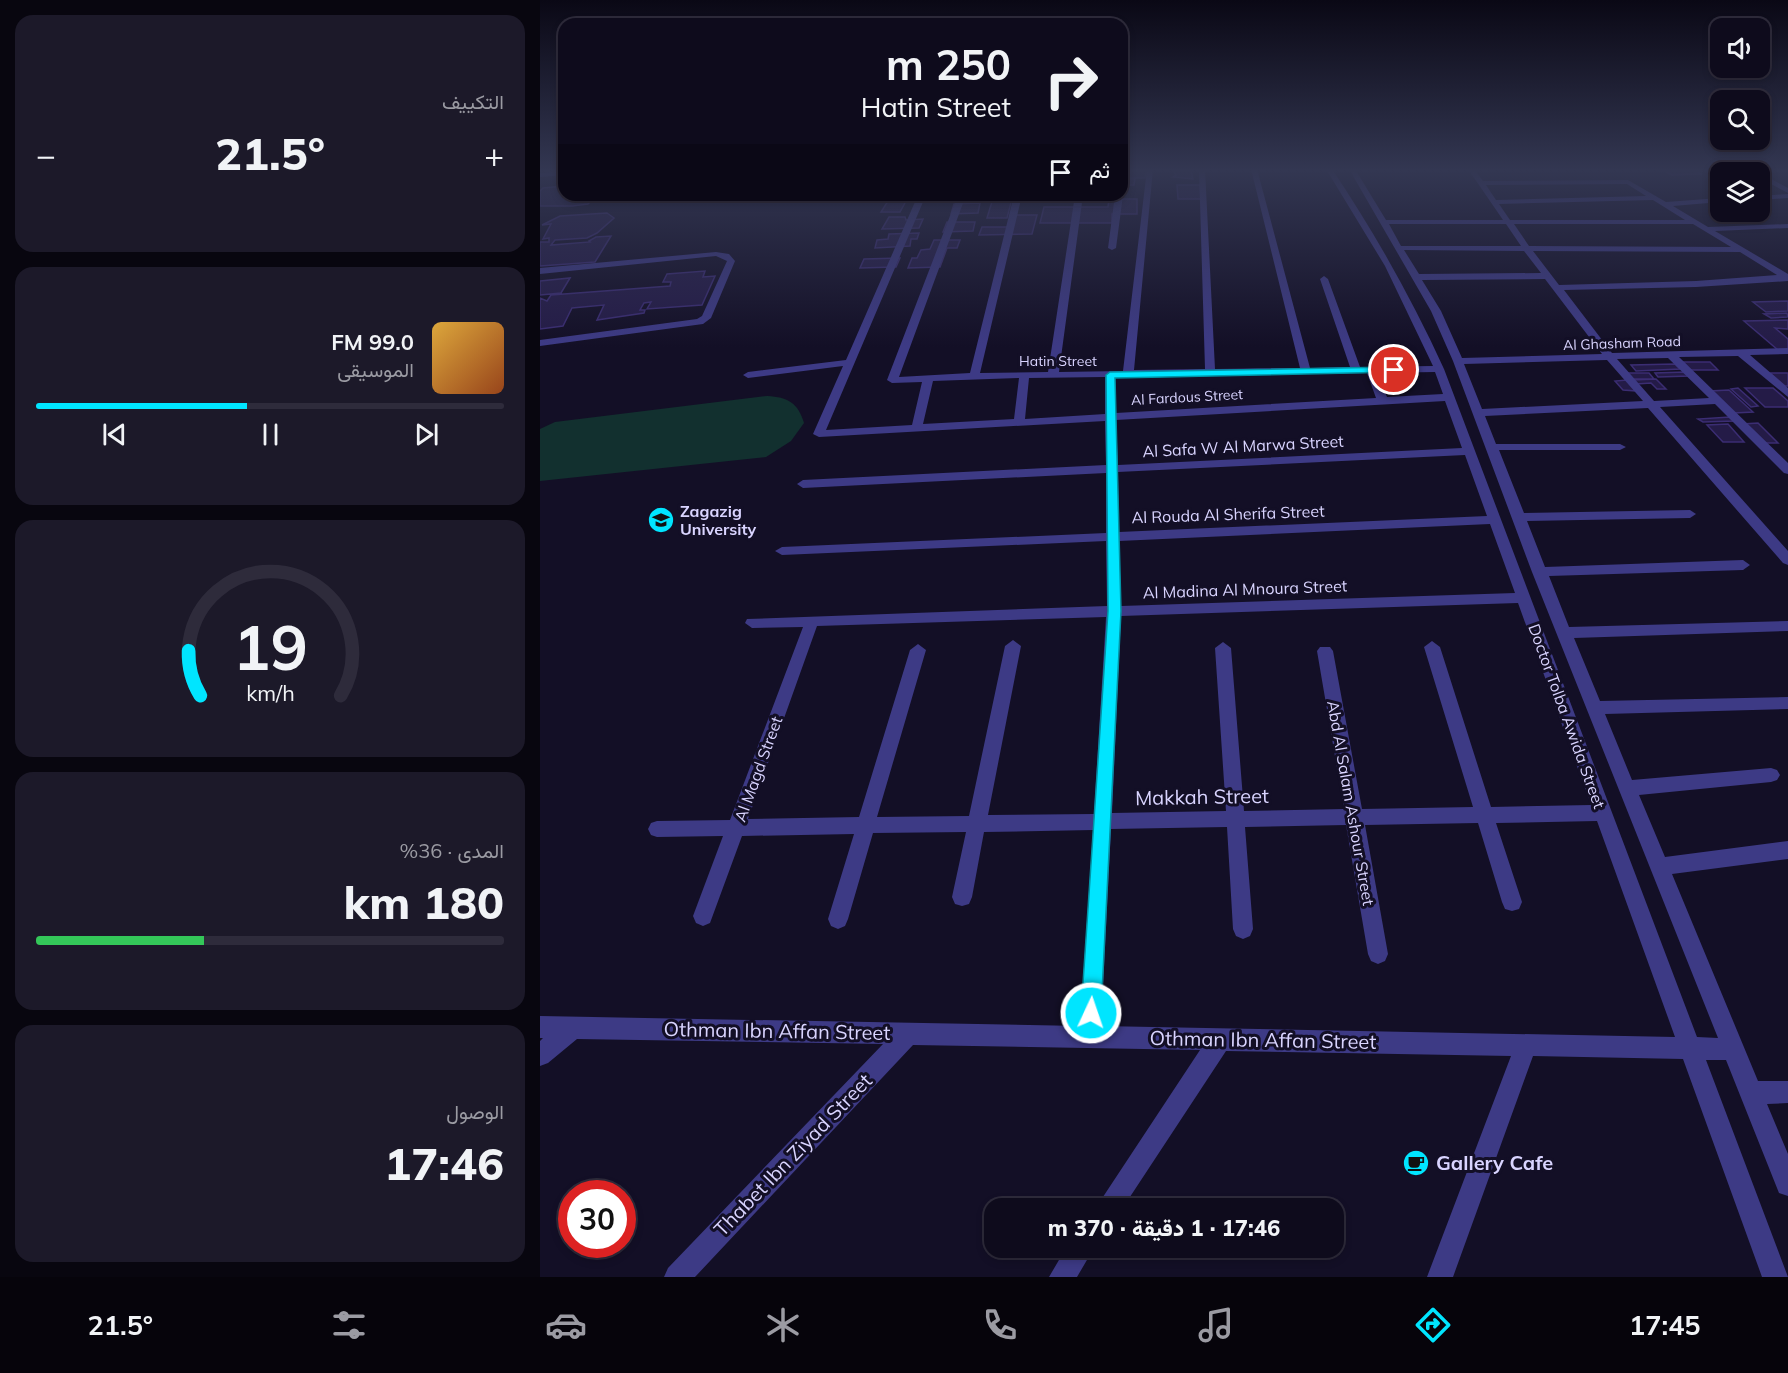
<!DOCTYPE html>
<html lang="ar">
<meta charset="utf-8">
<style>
:root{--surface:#0e0b1c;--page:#1c1929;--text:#f1f3f6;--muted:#9b9ba3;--line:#2e2b3b;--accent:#00e5ff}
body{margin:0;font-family:Mulish,Vazirmatn,sans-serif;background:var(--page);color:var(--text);direction:rtl;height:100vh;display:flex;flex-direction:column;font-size:22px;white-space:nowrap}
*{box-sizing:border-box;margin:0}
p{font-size:20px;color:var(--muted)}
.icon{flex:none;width:33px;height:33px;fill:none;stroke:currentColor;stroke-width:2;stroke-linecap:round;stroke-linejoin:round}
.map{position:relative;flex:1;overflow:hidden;direction:ltr}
.details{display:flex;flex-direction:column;gap:15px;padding:15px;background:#08060f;width:540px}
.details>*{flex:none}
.banner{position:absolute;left:18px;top:18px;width:570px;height:183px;border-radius:18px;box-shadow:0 3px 9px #0003,0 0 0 2px var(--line);direction:rtl;background:#0e0b1c;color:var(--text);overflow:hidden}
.fabs{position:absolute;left:1170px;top:18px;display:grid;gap:12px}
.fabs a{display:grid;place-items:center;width:60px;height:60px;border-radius:12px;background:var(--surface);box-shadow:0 3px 9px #0003,0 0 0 2px var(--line);font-size:30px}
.speed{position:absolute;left:18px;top:1180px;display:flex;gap:12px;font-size:30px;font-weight:700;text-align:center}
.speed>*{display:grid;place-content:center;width:78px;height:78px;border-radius:50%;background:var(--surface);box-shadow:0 3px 9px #0003,0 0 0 2px var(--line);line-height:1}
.speed .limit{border:9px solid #d22;background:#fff;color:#111}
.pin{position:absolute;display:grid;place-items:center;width:51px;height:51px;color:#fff;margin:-26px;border:3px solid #fff;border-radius:50%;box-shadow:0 2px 6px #0007}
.me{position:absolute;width:66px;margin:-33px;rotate:3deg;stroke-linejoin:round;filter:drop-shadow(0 0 4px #0008)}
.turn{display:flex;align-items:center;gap:21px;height:126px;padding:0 18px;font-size:27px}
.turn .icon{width:78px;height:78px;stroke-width:2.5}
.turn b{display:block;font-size:42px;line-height:51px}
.then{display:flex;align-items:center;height:57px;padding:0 18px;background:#0003;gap:12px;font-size:22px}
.big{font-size:45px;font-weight:800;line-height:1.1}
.details .widget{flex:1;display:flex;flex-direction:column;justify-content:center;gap:9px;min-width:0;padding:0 21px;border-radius:18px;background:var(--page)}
.details .dial{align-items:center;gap:0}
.dial svg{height:156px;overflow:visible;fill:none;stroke:var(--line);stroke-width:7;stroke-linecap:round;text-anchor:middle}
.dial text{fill:var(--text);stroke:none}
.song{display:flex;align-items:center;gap:18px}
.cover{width:72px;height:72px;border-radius:9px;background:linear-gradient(135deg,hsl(40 70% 55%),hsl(20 70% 35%))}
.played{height:6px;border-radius:3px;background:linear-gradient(90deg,var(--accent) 45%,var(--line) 45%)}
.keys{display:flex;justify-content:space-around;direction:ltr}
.heat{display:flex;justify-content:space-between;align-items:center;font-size:33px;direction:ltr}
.charge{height:9px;border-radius:4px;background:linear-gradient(90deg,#34c759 36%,var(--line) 0)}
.trip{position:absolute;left:444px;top:1198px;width:360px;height:60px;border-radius:18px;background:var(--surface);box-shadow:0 3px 9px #0003,0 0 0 2px var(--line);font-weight:800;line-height:60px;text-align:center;direction:rtl}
.menu{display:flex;height:96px;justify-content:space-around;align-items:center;background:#06040b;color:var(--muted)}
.menu .icon{width:42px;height:42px}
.menu .selected{color:var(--accent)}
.menu b{font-size:27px;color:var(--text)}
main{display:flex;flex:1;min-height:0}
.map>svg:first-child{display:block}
.green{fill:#12302f}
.building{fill:#241b47;stroke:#3b2d73;stroke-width:1.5}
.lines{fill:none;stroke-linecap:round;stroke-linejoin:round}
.minor{fill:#3d3a85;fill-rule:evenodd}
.route{fill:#00e5ff;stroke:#0095a6;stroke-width:1.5}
.labels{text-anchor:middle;stroke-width:6;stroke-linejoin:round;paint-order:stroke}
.far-street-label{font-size:14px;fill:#d9d4ff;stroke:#130f26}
.street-label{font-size:16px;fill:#d9d4ff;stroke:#130f26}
.poi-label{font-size:16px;font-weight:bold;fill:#d9d4ff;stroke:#130f26;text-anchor:start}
.near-street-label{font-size:20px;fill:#d9d4ff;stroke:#130f26}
.near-poi-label{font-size:20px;font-weight:bold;fill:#d9d4ff;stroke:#130f26;text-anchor:start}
</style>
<main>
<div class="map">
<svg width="1248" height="1277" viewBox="0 0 1248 1277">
<rect width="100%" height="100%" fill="#130f26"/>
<path class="green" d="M227,396C248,397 258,403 264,423L251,441L226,457L0,481V429L15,422Z"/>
<path class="building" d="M586,169H606L605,178H585Z
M1121,169H1154L1157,170L1153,171L1162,174L1132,175Z
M651,170L653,179L633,177L636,175L633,171Z
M582,179H595L594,185H582Z
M637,185H660L661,199H638Z
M24,186V195H106L90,199L52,200L48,204L32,206H0V191L3,188Z
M454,195H473L467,218H447Z
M498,195H522L521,201H496Z
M569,199H597V214H572V223H500L504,207H568Z
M348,201H366L360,212H341Z
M440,203L438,213L411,214L414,204Z
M67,213L74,218L57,233L47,238L15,240L11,245L50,242L49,241L56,237L71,236L55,262L0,266V242H9V238L3,239L11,224L2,225L20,216Z
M476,215H497L492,234L439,235L442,227H473Z
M349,217H365L366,220L383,219L379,228L342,229Z
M407,222H435L433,231L403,232Z
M379,233L377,239H371L370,246L335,248L337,240L348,239L349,234Z
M394,240H420L417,248H407L400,267L368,268L372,258H377L381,250L390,249Z
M360,258L356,267L320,268L324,259Z
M165,271L163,277L175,276L162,305L107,309L111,302L104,303L100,310H105L104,313L57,320L64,305L32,308L23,326L0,329V298L7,301L11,295L130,286L131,282H123L127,274Z
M30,278L21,293L0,295V281Z
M1248,301V311L1226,312L1213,302Z
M1247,313L1248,317L1231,318L1224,314Z
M1248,320V329L1235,328L1248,339V350H1238L1204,321Z
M1143,362H1170L1178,370H1150Z
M1135,364L1140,369L1096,371L1091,365Z
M1145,372L1149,376L1118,377L1115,373Z
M1087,373H1109L1114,379H1092Z
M1230,373H1248V386H1245Z
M1116,379L1126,389H1117L1111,383L1096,384L1092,380Z
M1087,380L1097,391L1083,390L1075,381Z
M1198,388L1218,406L1211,407L1191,389Z
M1205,388H1233L1248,401V407H1225Z
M1189,390L1213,412L1194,413L1170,391Z
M1190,417L1194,421L1163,422L1158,419Z
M1218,423L1238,443H1223L1203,424Z
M1188,424L1204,442H1183L1167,425Z"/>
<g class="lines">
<path class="minor" d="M607,169H613L594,370L665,369L659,169H665L675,369L760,368L711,169H717L770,368L810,367L780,279L784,276L788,279L820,367L893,366L845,266L786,169H792C835,233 872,299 904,369L1157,1037L1178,1038L992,572L913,361L891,311L809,169H815L846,220H963L928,169H934L943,181L1088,180L1126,202L1180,198V202L1133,206L1168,227L1248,224V228L1175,231L1248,274V281L1156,287L1024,290L1072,353L1248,348V354L1210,355L1248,388V397L1198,356L1139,357L1248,463V474L1244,473L1175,404L1120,407L1248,551V565L1243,563L1108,408L945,416L956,444H1080L1086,447L1080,450H959L984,513L1150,510L1156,514L1150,518L987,521L1005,567L1203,560L1210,565L1203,570L1009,576L1029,627L1248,621V631L1034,638L1060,701L1248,697V709L1065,714L1092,780L1231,768L1237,770L1240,775L1237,780L1231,782L1099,795L1125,857L1248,841V859L1132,874L1218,1081H1248V1103L1227,1104L1248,1154V1196L1239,1193L1186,1060H1166L1248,1277H1222L1143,1059L993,1056L913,1277H887L971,1056L686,1051L582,1209H555L660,1050L373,1045L155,1277H124L128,1268L343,1044L37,1039L8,1063L0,1066V1041L3,1038H0V1016L540,1026L553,830L444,832L432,897L429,904L422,906L415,904L412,897L426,832L333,833L308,919L305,926L298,929L291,926L288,919L314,834L202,836L170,923L163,926L156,923L153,916L183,836L117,837L111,835L108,829L111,823L117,821L190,820L263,627L212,628L205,623L207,619L567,606L566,541L242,555L235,551L242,547L566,533V473L263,488L257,484L263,480L566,465L565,421L279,437L273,434L303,366L208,378L203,375L208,372L306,360L378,195H386L286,430L372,425L382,382L352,383L347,380L418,195H426L359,377L430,373L474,195H482L440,373L508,372L535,195H543L519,372L583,371ZM1087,184L1106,196L956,200L946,185ZM1113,200L1145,220H970L959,204ZM849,224H966L981,246H861ZM974,224H1153L1191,247L989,246ZM864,250L984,251L1001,273L879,274ZM993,251L1200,252L1237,275L1156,281L1019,285ZM1005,279L1062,354L922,358L901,311L882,280ZM1128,358L1169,398L1114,401L1077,359ZM1067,360L1103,401L942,409L924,364ZM895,372L903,394L847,397L837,373ZM827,373L836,398L576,413L575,377ZM565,377V414L485,419L489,378ZM479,378L474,419L383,424L393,381ZM905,401L922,448L578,465L576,420ZM925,455L947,516L579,532L578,472ZM950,524L975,593L581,606L579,541ZM978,603L1051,805L951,807L900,647L892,641L884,647L933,807L822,809L793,651L790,647H780L777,651L804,809L704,811L691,648L683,642L675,648L686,811L572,813L581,616ZM566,617L554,814L448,815L481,646L473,640L465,646L429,816L337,817L386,650L378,644L370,650L319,817L208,819L277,626ZM1057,821L1135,1037L561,1026L571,829L687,827L693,929L696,936L703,939L710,936L713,929L705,827L806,825L828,954L831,961L838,964L845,961L848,954L825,825L938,823L962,902L965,909L972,911L979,909L982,902L956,823Z
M24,171V175L0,177V173Z
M1220,173L1248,188V193L1220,178Z
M582,194L583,195L576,248L572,250L568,248L575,195Z
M1248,194V198L1220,200V196Z
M176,252L189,254L195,261L171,318L163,324L0,346V340L157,319L162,316L187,261L176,256L0,274V268Z
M526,1248H554L537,1277H509Z"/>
</g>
<linearGradient id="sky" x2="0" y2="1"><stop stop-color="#0a0815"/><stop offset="0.49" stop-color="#333752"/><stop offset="1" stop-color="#333752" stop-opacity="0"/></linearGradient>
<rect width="1248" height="347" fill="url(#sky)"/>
<path class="route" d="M854,367L858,370L857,372L575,378L581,611L561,1013L558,1020L551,1023L544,1020L541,1013L568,611L566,375L570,372Z"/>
<defs>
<g id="university-disc" transform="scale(1.35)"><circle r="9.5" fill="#00e5ff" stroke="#130f26"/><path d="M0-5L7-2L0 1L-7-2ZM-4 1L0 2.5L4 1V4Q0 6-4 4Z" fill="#111"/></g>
<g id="cafe-disc" transform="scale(1.35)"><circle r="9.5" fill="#00e5ff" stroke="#130f26"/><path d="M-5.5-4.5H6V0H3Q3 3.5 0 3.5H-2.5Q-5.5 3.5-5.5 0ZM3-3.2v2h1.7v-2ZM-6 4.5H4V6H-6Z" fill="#111"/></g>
</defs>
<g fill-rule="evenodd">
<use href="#university-disc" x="121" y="520"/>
<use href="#cafe-disc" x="876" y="1163"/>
</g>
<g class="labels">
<g class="far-street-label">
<text transform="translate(1082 343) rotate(-2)" y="5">Al Ghasham Road</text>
<text x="518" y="366">Hatin Street</text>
<text transform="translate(647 397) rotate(-3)" y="5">Al Fardous Street</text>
</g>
<g class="street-label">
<text transform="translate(703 446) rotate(-3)" y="6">Al Safa W Al Marwa Street</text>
<text transform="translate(688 514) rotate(-2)" y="6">Al Rouda Al Sherifa Street</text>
<text transform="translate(705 589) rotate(-2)" y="6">Al Madina Al Mnoura Street</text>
<text transform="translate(1027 716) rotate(70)" y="6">Doctor Tolba Awida Street</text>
<text transform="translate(218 769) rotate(-70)" y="6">Al Magd Street</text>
<text transform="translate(811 803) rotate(80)" y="6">Abd Al Salam Ashour Street</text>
</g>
<g class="poi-label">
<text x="140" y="517">Zagazig<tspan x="140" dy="18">University</tspan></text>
</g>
<g class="near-street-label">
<text transform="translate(662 797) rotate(-1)" y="7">Makkah Street</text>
<text transform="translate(237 1031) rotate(1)" y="7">Othman Ibn Affan Street</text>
<text transform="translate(723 1040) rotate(1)" y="7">Othman Ibn Affan Street</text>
<text transform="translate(253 1155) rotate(-46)" y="7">Thabet Ibn Ziyad Street</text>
</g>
<g class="near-poi-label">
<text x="896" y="1170">Gallery Cafe</text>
</g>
</g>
</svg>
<div class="fabs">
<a><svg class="icon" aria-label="sound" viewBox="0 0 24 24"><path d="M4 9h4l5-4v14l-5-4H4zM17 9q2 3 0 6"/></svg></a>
<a><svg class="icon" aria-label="search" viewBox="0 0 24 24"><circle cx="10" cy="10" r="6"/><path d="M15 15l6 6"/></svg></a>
<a><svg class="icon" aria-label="layers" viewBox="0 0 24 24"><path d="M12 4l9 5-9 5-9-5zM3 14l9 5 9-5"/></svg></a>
</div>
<div class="speed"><div class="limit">30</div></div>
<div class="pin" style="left:854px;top:370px;background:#d93025"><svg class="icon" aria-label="arrive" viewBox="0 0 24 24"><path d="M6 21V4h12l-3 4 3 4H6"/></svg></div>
<svg class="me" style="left:551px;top:1013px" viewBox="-20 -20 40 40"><circle r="17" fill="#00e5ff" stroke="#fff" stroke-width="3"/><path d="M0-11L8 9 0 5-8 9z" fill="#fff"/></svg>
<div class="trip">17:46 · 1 دقيقة · 370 m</div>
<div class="banner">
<div class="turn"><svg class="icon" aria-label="right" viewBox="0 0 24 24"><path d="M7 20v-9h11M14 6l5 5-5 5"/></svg><div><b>250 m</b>Hatin Street</div></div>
<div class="then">ثم<svg class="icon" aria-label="arrive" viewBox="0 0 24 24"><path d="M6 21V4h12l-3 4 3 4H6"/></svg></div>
</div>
</div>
<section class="details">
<div class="widget"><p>التكييف</p>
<div class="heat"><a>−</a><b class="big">21.5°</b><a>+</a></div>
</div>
<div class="widget">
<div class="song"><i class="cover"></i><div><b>99.0 FM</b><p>الموسيقى</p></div></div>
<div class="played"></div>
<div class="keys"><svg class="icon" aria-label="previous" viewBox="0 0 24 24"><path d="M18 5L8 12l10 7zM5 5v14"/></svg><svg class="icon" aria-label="pause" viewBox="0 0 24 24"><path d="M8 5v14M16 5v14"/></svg><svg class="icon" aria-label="next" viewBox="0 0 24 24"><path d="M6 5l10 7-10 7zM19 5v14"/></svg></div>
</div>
<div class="widget dial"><svg viewBox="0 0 100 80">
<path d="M14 69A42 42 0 1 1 86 69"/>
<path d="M14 69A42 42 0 0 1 8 46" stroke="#00e5ff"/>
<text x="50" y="56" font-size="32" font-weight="700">19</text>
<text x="50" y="72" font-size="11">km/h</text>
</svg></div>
<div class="widget"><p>المدى · 36%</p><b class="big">180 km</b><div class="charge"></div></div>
<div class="widget"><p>الوصول</p><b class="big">17:46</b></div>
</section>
</main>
<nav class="menu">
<b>17:45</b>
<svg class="icon selected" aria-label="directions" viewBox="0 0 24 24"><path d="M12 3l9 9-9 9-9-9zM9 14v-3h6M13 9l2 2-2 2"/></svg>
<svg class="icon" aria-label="music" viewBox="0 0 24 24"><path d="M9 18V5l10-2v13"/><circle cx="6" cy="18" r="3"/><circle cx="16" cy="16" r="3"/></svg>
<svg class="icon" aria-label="phone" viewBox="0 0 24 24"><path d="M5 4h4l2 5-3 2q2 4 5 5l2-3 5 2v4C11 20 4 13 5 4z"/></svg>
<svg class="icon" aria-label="climate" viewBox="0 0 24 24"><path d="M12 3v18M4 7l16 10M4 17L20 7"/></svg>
<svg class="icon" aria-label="car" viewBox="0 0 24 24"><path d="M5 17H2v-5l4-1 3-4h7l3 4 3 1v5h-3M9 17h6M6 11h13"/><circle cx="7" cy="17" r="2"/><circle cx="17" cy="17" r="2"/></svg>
<svg class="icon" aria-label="filters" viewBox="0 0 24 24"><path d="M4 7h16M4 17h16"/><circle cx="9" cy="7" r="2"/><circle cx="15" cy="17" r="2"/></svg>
<b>21.5°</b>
</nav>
